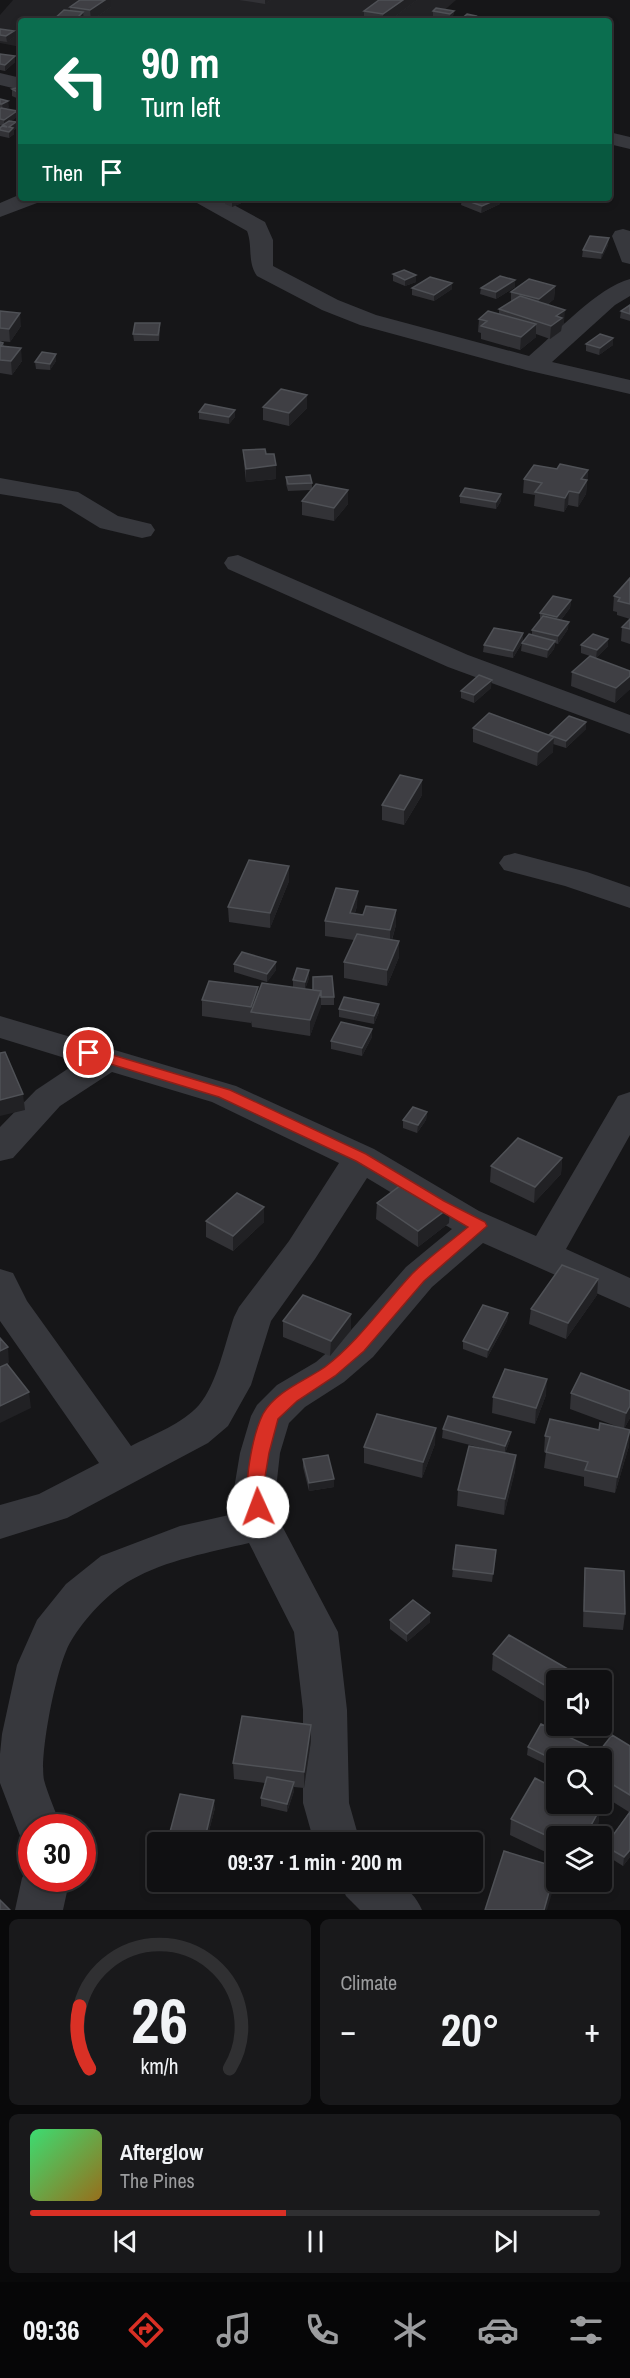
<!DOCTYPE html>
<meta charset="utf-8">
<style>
:root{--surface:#101012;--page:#19191b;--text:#f1f3f6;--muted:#9c9d9f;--line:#303032;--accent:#d93025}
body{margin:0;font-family:"Archivo Narrow",sans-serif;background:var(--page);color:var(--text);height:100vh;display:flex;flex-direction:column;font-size:22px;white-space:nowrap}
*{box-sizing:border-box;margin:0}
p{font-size:20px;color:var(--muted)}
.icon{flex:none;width:33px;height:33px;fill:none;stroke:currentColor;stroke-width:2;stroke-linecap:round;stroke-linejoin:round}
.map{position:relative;height:1910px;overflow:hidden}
.side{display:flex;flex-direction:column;gap:9px;padding:9px;background:#09090a;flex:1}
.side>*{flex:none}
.banner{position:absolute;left:18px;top:18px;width:594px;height:183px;border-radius:6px;box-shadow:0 3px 9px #0003,0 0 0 2px var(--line);background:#0b6e4f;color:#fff;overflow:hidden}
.buttons{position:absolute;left:546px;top:1670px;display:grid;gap:12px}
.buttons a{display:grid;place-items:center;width:66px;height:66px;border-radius:6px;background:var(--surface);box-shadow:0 3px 9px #0003,0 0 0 2px var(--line);font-size:30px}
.speed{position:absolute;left:18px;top:1814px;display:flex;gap:12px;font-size:30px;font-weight:700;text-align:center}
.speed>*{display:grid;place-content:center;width:78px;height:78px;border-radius:50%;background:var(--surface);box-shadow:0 3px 9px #0003,0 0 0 2px var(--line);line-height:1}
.speed .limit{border:9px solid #d22;background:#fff;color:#111}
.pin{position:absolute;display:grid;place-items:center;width:51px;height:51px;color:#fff;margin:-26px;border:3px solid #fff;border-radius:50%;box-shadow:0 2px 6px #0007}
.me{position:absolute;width:66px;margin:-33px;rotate:358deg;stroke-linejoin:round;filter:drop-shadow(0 0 4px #0008)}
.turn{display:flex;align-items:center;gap:21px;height:126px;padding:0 24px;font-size:27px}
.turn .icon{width:78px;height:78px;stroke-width:2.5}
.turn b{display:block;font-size:42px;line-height:51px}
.then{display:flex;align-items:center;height:57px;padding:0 24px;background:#0003;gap:12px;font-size:22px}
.big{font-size:45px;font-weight:700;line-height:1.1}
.side .widget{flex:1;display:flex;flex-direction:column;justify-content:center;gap:9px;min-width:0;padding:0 21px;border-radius:9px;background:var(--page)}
.side .dial{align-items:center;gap:0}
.dial svg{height:156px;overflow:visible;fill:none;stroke:var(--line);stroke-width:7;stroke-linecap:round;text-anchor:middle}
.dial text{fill:var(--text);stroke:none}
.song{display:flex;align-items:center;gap:18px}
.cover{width:72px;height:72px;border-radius:9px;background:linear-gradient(135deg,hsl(140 70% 55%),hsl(40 70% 35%))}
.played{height:6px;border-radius:3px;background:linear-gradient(90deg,var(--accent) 45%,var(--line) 45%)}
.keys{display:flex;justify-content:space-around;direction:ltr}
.heat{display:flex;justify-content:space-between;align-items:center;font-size:33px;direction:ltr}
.side .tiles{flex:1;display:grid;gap:9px;grid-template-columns:1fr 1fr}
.widget:last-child{grid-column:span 2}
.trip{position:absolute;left:147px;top:1832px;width:336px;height:60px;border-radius:6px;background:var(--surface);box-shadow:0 3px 9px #0003,0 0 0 2px var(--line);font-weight:700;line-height:60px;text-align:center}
.dock{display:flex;height:96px;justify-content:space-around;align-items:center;background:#060607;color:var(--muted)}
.dock .icon{width:42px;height:42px}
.dock .selected{color:var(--accent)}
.dock b{font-size:27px;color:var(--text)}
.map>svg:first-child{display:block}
.built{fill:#222225}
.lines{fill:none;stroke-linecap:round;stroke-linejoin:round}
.minor{fill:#37383d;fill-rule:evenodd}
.wall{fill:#323236}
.shaded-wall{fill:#212124}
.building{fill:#3f3f44;stroke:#4f5156;stroke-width:1.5}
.route{fill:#d93025;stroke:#8d1f18;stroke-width:1.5}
</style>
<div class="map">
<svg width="630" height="1910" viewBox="0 0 630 1910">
<rect width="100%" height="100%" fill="#161618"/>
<path class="built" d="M13,0H456L432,21H21V47L0,43V15Z"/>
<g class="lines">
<path class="minor" d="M0,73L21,78V90L0,85Z
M609,132L630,137V149L609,144Z
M21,194V198H40L37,203L0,217V203Z
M194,198H221L265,222L273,240V266L338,300L376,315L529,356C555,334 598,287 630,279V296L615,305L552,362L630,380V394L526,370L360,325L322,310L257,276C247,262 253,246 247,231L197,203Z
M623,229L630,231V264L622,262L612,236L615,231Z
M0,478L78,492L118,516L151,524L155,530L151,536L142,538L100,528L61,504L0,494Z
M238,555L468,655L630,715V734L448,667L228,569L224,563L228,557Z
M515,853L587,872L630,887V908L565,886L504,870L499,863L504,856Z
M0,1016L236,1086L374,1149L479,1211L536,1236L618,1096L630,1092V1135L566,1249L630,1278V1308L483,1243L432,1287L373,1357L344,1382L305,1407L289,1423L280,1453L276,1489L281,1524L338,1632L347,1710L349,1803L360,1842H314L303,1803V1710L294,1632L249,1543C211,1552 166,1560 131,1580C108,1593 85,1618 71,1641C57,1663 39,1755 44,1780C48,1795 56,1812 61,1827H32V1845L22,1841L0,1783V1754L2,1734L17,1665L37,1620L66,1584L101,1556L180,1526L238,1513L234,1489L240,1453L251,1416L257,1405L277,1385L316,1362L345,1337L406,1267L452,1229L367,1178L315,1259L271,1321L251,1385L228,1426L208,1443L67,1518L0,1539V1505L39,1494L99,1463L0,1321V1269L13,1273L27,1301L131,1446C154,1434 182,1424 199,1405C217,1384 225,1343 234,1317L239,1307L289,1241L339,1163L212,1102L112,1072L60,1106L13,1158L0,1161V1127L36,1090L78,1062L0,1038Z
M32,1862V1878H70L63,1910H15L22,1878Z
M339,1881C375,1881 405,1872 422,1910H360L346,1896Z"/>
</g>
<path class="wall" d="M80,0H111V7L91,21L84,20V21H52L70,11V7Z
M239,0H271L265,4Z
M379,0H417L389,21H364V11Z
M433,11H454L453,16L450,20L433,17Z
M0,29L14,37L7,42L0,41Z
M0,54L15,56V62L5,71L0,70Z
M21,87V100L12,96V89Z
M0,99L9,107L6,109L17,111V117L11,121L17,128L14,130V134L9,138L0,136V125L1,127L3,126L0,125Z
M225,198H251V199L232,207L225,204Z
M462,199L500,204L481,213L461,205Z
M608,245L601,259L582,257L583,250Z
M393,274L416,282L405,286L393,281Z
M515,280V287L496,299L480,294L481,288Z
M555,286L554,299L547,305L564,323L562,325L561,331L550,339L536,334V337L520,350L481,339V333L478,332L479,319L499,314V309L511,302V292Z
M412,288L452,289L434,301L412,295Z
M630,305V321L620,318L621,311Z
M0,311L21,326L10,342L0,341Z
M160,329L159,341H134L133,334Z
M0,342L3,343L4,346L22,361L12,375L0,373Z
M586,344L613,345L599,355L586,351Z
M56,361L50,370L36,369L35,362Z
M307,395V408L289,426L263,420V407Z
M199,412L235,417L229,424L199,419Z
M243,450L266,454L276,465V479L246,482L244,463Z
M557,469L588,470L586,494L578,507L568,505L564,512L534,506L535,495L523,493L524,479Z
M286,477L312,483V489L348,504L334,521L302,515V501L311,490L288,491L286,484Z
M501,494V501L496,509L460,503V496Z
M630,578V619L617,615V612L613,611L614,596Z
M571,600L570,608L561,620L568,629L558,644L555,643L554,649L547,658L521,651L522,643L513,658L483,652L484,645L523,633V641L532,635V630L540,620V613Z
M630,619V644L621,641L622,627Z
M581,645L608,646L596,658L581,653Z
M630,671V689L615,703L571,686L572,672Z
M491,688L474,703L461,698V691Z
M473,728L549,735L586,729L566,748L553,744V752L537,766L473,742Z
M422,795L404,825L382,820V805Z
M289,881L270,928L229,922L228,907Z
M357,906L355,913L396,925L392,940L399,941V957L387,986L344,978V962L354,940L325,936V921Z
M276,962V970L267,982L234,972V964Z
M313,977L334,997V1005H321L310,1036L252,1027L251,1021V1023L202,1016V1000L258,987V994L293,987V980L309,978L305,989L313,990Z
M339,1009L379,1012L374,1024L339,1017Z
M372,1029V1037L362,1056L331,1049V1041Z
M427,1112L426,1120L417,1133L403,1128V1120Z
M562,1158L561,1174L534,1203L490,1182L491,1166Z
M377,1203L449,1223L418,1247L376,1219Z
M264,1207V1222L233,1251L206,1237V1221Z
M598,1279L597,1295L566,1339L529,1324L531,1309Z
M508,1313L507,1321L487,1358L463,1349V1341Z
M283,1321L351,1330L330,1356L283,1337Z
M630,1391V1418L624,1429L570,1409L571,1393Z
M546,1395L535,1424L492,1413L493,1397Z
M443,1429L510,1440L505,1453L516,1455L515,1471L504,1515L457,1506L458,1490L490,1450L442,1438Z
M545,1436L629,1446L615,1493L584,1486V1477L544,1468L546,1453L544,1452Z
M435,1444L422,1478L364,1463V1447Z
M303,1459L334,1487L309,1491L303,1467Z
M496,1550L492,1582L452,1577L453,1569Z
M585,1568L625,1614L623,1630L583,1627L584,1584Z
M390,1620L430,1622L407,1642L390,1629Z
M493,1654L556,1680V1706L555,1708L492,1670Z
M311,1725V1741L304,1788L294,1787V1791L287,1812L261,1806V1798L265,1783L234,1779L233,1763Z
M588,1746L587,1754L585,1758H556V1769L527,1755L528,1747Z
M630,1746V1857L623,1866L604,1854L605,1846L629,1812L602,1795V1758Z
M215,1808L206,1842H180L170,1840V1832Z
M600,1809L598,1825L556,1836V1857L510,1835L511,1819Z"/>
<path class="shaded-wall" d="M105,0H111V7L91,21L90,10Z
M265,0H271L265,4Z
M403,0H417L389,21H383V14Z
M454,11L453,16L450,20V14Z
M83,12L84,21H74Z
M476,16V21H470Z
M14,31V37L7,42L6,36Z
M15,56V62L5,71V65Z
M8,101L9,107L3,110L2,104Z
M17,111V117L4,126V120Z
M16,122L17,128L14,130V134L9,138V127Z
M239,198H251V199L232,207V201Z
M500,198V204L481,213L482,206Z
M609,238L608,245L601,259L602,253Z
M416,275V282L405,286V280Z
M515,280V287L496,299V292Z
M452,283V289L434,301V295Z
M555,286L554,299L538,312L539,299Z
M565,310L564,323L562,325L561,331L550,339L551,326L556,316Z
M20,313L21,326L10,342L9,329Z
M536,324V337L520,350L521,337Z
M613,338V345L599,355L600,348Z
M21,348L22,361L12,375L11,361Z
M56,354V361L50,370V364Z
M307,395V408L289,426V413Z
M235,410V417L229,424V417Z
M276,465V479L246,482V469Z
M588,470L586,494L578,507L579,493L581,479Z
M348,490V504L334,521V508Z
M569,491L568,505L564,512L565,498Z
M501,494V501L496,509V502Z
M571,600L570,608L557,625V617Z
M569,622L568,629L558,644V636Z
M523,633V641L513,658V651Z
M608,639V646L596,658L597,650Z
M555,641L554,649L547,658L548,650Z
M630,676V689L615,703L616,688Z
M492,680L491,688L474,703V695Z
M586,722V729L566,748V741Z
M554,737L553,752L537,766L538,752Z
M422,780V795L404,825V810Z
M289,866V881L270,928V913Z
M358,891L357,906L351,924L350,913Z
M396,910V925L390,945V930Z
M399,941V957L387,986V970Z
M276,962V970L267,982V974Z
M309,970V978L305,990V982Z
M258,987V1003L251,1012V1023V1007Z
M321,991V1007L310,1036V1020Z
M379,1004V1012L374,1024V1016Z
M372,1029V1037L362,1056V1048Z
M23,1094L25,1110L0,1116V1100Z
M427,1112L426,1120L417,1133L418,1125Z
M562,1158L561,1174L534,1203L535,1187Z
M264,1207V1222L233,1251V1236Z
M450,1207L449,1223L418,1247V1231Z
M598,1279L597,1295L566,1339L568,1323Z
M508,1313L507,1321L487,1358L488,1350Z
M351,1314V1330L330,1356L331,1341Z
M8,1347L9,1363L0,1368V1351Z
M547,1379L546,1395L535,1424L536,1408Z
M29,1392L31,1408L0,1423V1406Z
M630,1406V1418L624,1429L626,1413Z
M436,1428L435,1444L422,1478L423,1462Z
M511,1432L510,1440L505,1454V1446Z
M630,1432L629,1446L615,1493L617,1477Z
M516,1455L515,1471L504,1515L505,1499Z
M334,1479V1487L309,1491V1483Z
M430,1613V1622L407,1642V1634Z
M573,1672L572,1680H566Z
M556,1692V1706L555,1708Z
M311,1725V1741L304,1788V1772Z
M588,1746L587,1754L585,1758H581Z
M294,1782V1791L287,1812V1804Z
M214,1800L215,1808L206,1842H205V1838Z
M600,1809L598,1825L592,1836H585Z
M630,1850V1857L623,1866L624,1857Z
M556,1869L555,1883L547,1910H544Z"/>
<path class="building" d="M80,0H105L90,10L70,7Z
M379,0H403L383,14L364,11Z
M436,8L454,11L450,14L433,11Z
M64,10L83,12L74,21H52Z
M467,14L476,16L470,21H459Z
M0,29L14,31L6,36L0,35Z
M0,54L15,56L5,65L0,64Z
M21,87V94L12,89Z
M0,99L8,101L2,104H0Z
M1,108L17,111L4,120L0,119V109Z
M9,121L16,122L9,127L13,128L9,132L0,130V128L2,126L7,127L3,125Z
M225,198H239L232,201Z
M463,198H500L482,206L462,199Z
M590,236L609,238L602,253L583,250Z
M404,270L416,275L405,280L393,274Z
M500,276L515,280L496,292L481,288Z
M430,277L452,283L434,295L412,288Z
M529,279L555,286L539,299L511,292Z
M520,296L565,310L556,316L562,318L551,326L499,309Z
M630,305V314L621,311Z
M0,311L20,313L9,329L0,328Z
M488,311L536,324L521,337L481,326L487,321L479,319Z
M135,323H160L158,335L133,334Z
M600,334L613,338L600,348L586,344Z
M0,342L3,343L1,346L21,348L11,361L0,360Z
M42,352L56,354L50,364L35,362Z
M281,389L307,395L289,413L263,407Z
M205,404L235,410L229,417L199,412Z
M265,449L266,454H274L276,465L246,469L243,450Z
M560,464L588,470L581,479L587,480L579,493L569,491L565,498L535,492L542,483L524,479L534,465L557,469Z
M310,475L312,483L288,484L286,477Z
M316,484L348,490L334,508L302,501Z
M465,488L501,494L496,502L460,496Z
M630,578V604L618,601L620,598L614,596Z
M553,596L571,600L557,617L540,613Z
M543,616L569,622L558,636L532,630Z
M630,619V629L622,627Z
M494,628L523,633L513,651L484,645Z
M529,634L555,641L548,650L522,643Z
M593,634L608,639L597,650L581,645Z
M590,656L630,671V676L616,688L572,672Z
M479,675L492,680L474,695L461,691Z
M489,713L554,737L538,752L473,728Z
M569,716L586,722L566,741L549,735Z
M400,775L422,780L404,810L382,805Z
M249,860L289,866L270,913L228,907Z
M336,888L358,891L350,913L363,915L366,906L396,910L390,930L325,921Z
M357,934L399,941L387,970L344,962Z
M242,952L276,962L267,974L234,964Z
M297,968L309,970L305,982L293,980Z
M332,976L334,997H321V991L313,990V977Z
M209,981L258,987L251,1007L202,1000Z
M262,983L321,991L310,1020L251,1012Z
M344,997L379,1004L374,1016L339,1009Z
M341,1022L372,1029L362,1048L331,1041Z
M5,1052L23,1094L0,1100V1053Z
M413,1107L427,1112L418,1125L403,1120Z
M518,1138L562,1158L535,1187L491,1166Z
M408,1180L450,1207L418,1231L377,1203Z
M237,1193L264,1207L233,1236L206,1221Z
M562,1265L598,1279L568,1323L531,1309Z
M303,1295L351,1314L331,1341L283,1321Z
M483,1305L508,1313L488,1350L463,1341Z
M0,1338L8,1347L0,1351Z
M7,1364L29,1392L0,1406V1367Z
M505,1369L547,1379L536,1408L493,1397Z
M581,1373L630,1391V1406L626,1413L571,1393Z
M377,1414L436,1428L423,1462L364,1447Z
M448,1416L511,1432L505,1446L443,1429Z
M550,1419L599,1430L600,1423L630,1430L617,1477L585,1470L588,1462L546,1452L550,1437L545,1436Z
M469,1446L516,1455L505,1499L458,1490Z
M328,1455L334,1479L309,1483L303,1459Z
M456,1545L496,1550L493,1574L453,1569Z
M585,1568L624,1571L625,1614L584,1611Z
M413,1600L430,1613L407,1634L390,1620Z
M509,1635L573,1672L566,1680H556V1692L493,1654Z
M242,1716L311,1725L304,1772L233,1763Z
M541,1724L588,1746L581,1758H556V1761L528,1747Z
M612,1735L630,1746V1795L602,1778V1758H594Z
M267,1777L294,1782L287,1804L261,1798Z
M535,1778L556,1789V1803H587L600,1809L585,1836H556V1840L511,1819Z
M180,1794L214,1800L205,1838L170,1832Z
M630,1812V1850L624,1857L605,1846Z
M504,1851L556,1867L544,1910H485Z
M0,1900L10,1910H0Z"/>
<path class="route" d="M89,1048L230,1090L366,1154L444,1201L485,1222L487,1226L424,1281L364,1351L335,1376L297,1401L278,1419L269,1453L263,1489L266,1507L264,1511L258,1513L251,1511C241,1491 253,1434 263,1414C276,1391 305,1381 325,1367C359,1341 383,1305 412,1274C429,1257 450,1242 468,1227L356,1161L219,1097L84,1056L82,1053Z"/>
</svg>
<div class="buttons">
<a><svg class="icon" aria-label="sound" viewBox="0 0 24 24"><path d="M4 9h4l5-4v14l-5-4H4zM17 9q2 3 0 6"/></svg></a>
<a><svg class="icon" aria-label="search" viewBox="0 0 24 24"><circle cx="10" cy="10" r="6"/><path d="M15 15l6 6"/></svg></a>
<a><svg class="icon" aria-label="layers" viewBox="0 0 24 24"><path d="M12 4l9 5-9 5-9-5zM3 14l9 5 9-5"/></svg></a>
</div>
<div class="speed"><div class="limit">30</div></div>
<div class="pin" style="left:89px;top:1053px;background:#d93025"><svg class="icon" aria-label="arrive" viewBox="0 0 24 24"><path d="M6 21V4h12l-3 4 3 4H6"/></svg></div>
<svg class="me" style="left:258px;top:1507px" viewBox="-20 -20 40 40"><circle r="19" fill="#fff"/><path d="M0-13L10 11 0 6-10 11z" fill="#d93025"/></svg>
<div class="trip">09:37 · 1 min · 200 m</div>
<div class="banner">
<div class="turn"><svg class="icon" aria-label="left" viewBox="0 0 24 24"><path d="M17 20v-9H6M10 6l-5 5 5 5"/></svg><div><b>90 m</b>Turn left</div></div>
<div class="then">Then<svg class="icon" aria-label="arrive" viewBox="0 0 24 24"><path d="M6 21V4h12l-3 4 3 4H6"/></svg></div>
</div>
</div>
<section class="side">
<div class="tiles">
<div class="widget dial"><svg viewBox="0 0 100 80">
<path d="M14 69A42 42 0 1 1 86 69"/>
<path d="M14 69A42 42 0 0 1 9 37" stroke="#d93025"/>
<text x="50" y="56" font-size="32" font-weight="700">26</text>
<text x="50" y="72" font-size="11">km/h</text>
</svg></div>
<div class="widget"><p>Climate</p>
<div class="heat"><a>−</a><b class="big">20°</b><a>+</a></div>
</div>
<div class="widget">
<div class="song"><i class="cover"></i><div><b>Afterglow</b><p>The Pines</p></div></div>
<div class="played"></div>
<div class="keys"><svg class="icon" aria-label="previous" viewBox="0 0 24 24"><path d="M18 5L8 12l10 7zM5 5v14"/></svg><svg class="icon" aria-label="pause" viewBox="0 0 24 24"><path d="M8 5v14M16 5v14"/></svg><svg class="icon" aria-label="next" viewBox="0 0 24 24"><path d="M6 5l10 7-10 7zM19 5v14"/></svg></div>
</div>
</div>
</section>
<nav class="dock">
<b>09:36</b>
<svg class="icon selected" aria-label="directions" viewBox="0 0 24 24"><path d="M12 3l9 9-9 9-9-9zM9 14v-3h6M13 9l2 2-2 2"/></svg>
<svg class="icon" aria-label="music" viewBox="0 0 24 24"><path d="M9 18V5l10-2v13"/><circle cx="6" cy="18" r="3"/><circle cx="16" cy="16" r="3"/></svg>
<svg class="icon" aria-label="phone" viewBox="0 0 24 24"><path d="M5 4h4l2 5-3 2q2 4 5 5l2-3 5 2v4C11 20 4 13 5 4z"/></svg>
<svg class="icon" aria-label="climate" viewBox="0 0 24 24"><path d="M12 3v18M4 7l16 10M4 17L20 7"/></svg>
<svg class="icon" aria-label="car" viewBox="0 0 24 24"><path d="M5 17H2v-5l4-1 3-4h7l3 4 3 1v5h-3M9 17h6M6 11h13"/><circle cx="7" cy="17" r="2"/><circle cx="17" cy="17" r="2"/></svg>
<svg class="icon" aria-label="filters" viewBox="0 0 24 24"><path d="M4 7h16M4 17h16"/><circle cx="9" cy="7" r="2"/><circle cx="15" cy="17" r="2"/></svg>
</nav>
